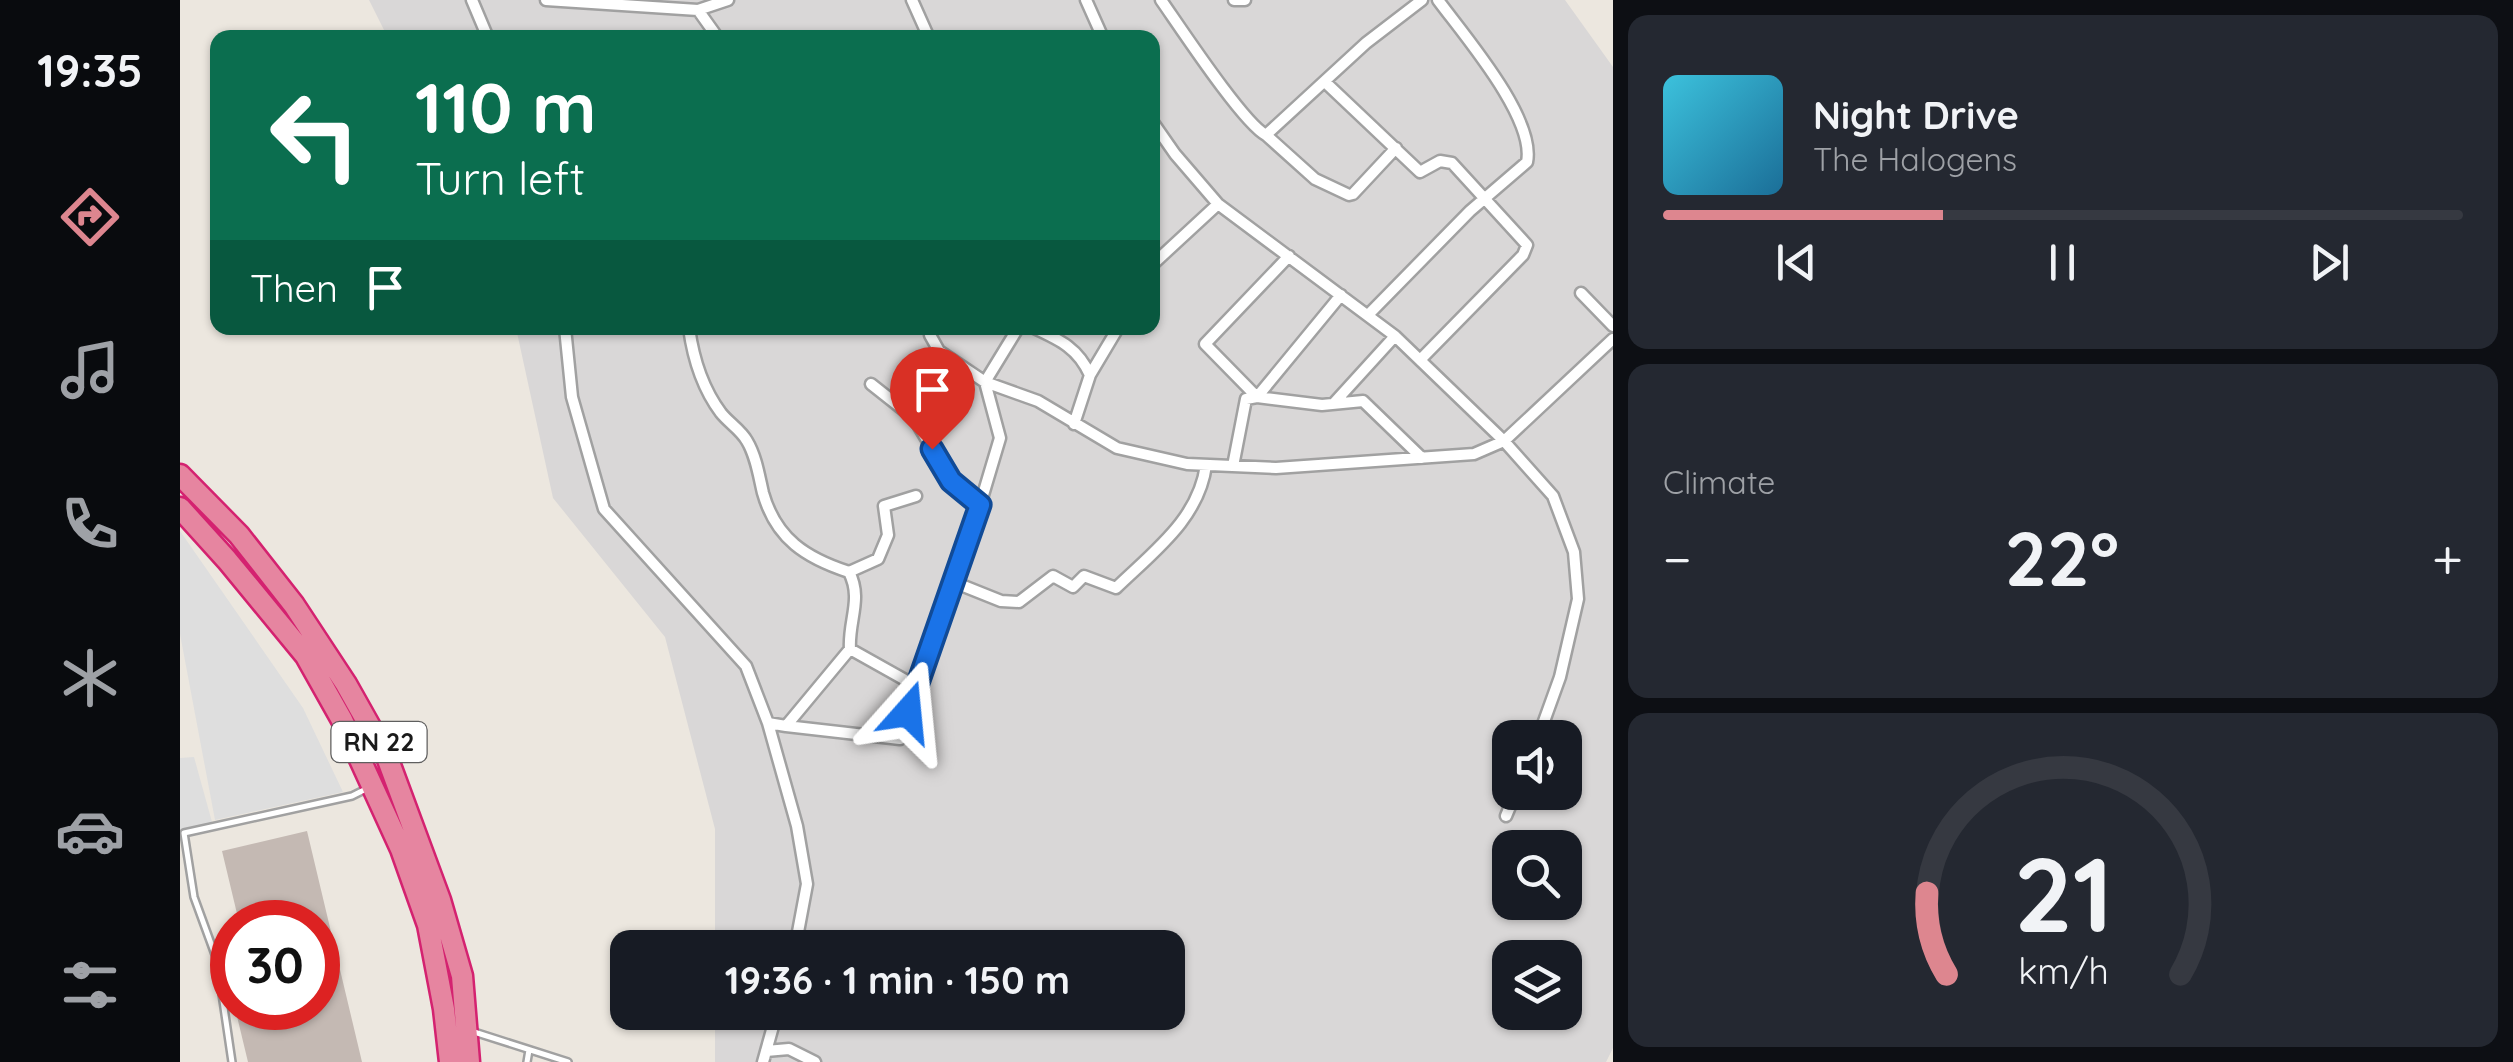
<!DOCTYPE html>
<meta charset="utf-8">
<style>
:root{--surface:#171b24;--page:#242831;--text:#f1f3f6;--muted:#9ea1a6;--line:#363941;--accent:#dd868f}
body{margin:0;font-family:Quicksand,sans-serif;background:var(--page);color:var(--text);height:100vh;display:flex;flex-direction:column;font-size:38px;white-space:nowrap}
*{box-sizing:border-box;margin:0}
p{font-size:32px;color:var(--muted)}
.icon{flex:none;width:55px;height:55px;fill:none;stroke:currentColor;stroke-width:2;stroke-linecap:round;stroke-linejoin:round}
.map{position:relative;flex:1;overflow:hidden}
.side{display:flex;flex-direction:column;gap:15px;padding:15px;background:#0d0f14;width:900px}
.side>*{flex:none}
.banner{position:absolute;left:30px;top:30px;width:950px;height:305px;border-radius:20px;box-shadow:0 2px 8px #0004;background:#0b6e4f;color:#fff;overflow:hidden}
.tools{position:absolute;left:1312px;top:720px;display:grid;gap:20px}
.tools a{display:grid;place-items:center;width:90px;height:90px;border-radius:20px;background:var(--surface);box-shadow:0 2px 8px #0004;font-size:50px}
.speed{position:absolute;left:30px;top:900px;display:flex;gap:20px;font-size:50px;font-weight:700;text-align:center}
.speed>*{display:grid;place-content:center;width:130px;height:130px;border-radius:50%;background:var(--surface);box-shadow:0 2px 8px #0004;line-height:1}
.speed .limit{border:15px solid #d22;background:#fff;color:#111}
.pin{position:absolute;display:grid;place-items:center;width:85px;height:85px;color:#fff;margin:-102px -42px;border-radius:50% 50% 50% 0;rotate:-45deg;box-shadow:0 0 10px #0007}
.pin .icon{rotate:45deg}
.me{position:absolute;width:110px;margin:-55px;rotate:18deg;stroke-linejoin:round;filter:drop-shadow(0 0 8px #0008)}
.turn{display:flex;align-items:center;gap:35px;height:210px;padding:0 40px;font-size:45px}
.turn .icon{width:130px;height:130px;stroke-width:2.5}
.turn b{display:block;font-size:70px;line-height:85px}
.then{display:flex;align-items:center;height:95px;padding:0 40px;background:#0003;gap:20px;font-size:38px}
.big{font-size:75px;font-weight:700;line-height:1.1}
.side .widget{flex:1;display:flex;flex-direction:column;justify-content:center;gap:15px;min-width:0;padding:0 35px;border-radius:20px;background:var(--page)}
.side .dial{align-items:center;gap:0}
.dial svg{height:260px;overflow:visible;fill:none;stroke:var(--line);stroke-width:7;stroke-linecap:round;text-anchor:middle}
.dial text{fill:var(--text);stroke:none}
.song{display:flex;align-items:center;gap:30px}
.cover{width:120px;height:120px;border-radius:15px;background:linear-gradient(135deg,hsl(190 70% 55%),hsl(200 70% 35%))}
.played{height:10px;border-radius:5px;background:linear-gradient(90deg,var(--accent) 35%,var(--line) 35%)}
.keys{display:flex;justify-content:space-around;direction:ltr}
.heat{display:flex;justify-content:space-between;align-items:center;font-size:55px;direction:ltr}
.trip{position:absolute;left:430px;top:930px;width:575px;height:100px;border-radius:20px;background:var(--surface);box-shadow:0 2px 8px #0004;font-weight:700;line-height:100px;text-align:center}
main{display:flex;flex:1;min-height:0}
.menu{display:flex;flex-direction:column;width:180px;justify-content:space-around;align-items:center;background:#090b0e;color:var(--muted)}
.menu .icon{width:70px;height:70px}
.menu .selected{color:var(--accent)}
.menu b{font-size:45px;color:var(--text)}
.map>svg:first-child{display:block}
.residential{fill:#d9d7d7;fill-rule:evenodd}
.parking{fill:#dedede}
.building{fill:#c4b9b3}
.lines{fill:none;stroke-linecap:round;stroke-linejoin:round}
.lane-casing{stroke:#a1a1a1;stroke-width:10}
.street-casing{stroke:#a1a1a1;stroke-width:15}
.highway-casing{stroke:#d42270;stroke-width:25}
.lane{stroke:#fff;stroke-width:5}
.street{stroke:#fff;stroke-width:10}
.highway{stroke:#e685a0;stroke-width:20}
.route-casing{stroke:#114b97;stroke-width:25}
.route{stroke:#1a73e8;stroke-width:18}
.labels{text-anchor:middle;stroke-width:10;stroke-linejoin:round;paint-order:stroke}
.shield{fill:#fff;stroke:#5f5f5f;stroke-width:2.5}
.shield-label{font-size:25px;font-weight:bold;fill:#1a1a1a}
</style>
<main>
<nav class="menu">
<b>19:35</b>
<svg class="icon selected" aria-label="directions" viewBox="0 0 24 24"><path d="M12 3l9 9-9 9-9-9zM9 14v-3h6M13 9l2 2-2 2"/></svg>
<svg class="icon" aria-label="music" viewBox="0 0 24 24"><path d="M9 18V5l10-2v13"/><circle cx="6" cy="18" r="3"/><circle cx="16" cy="16" r="3"/></svg>
<svg class="icon" aria-label="phone" viewBox="0 0 24 24"><path d="M5 4h4l2 5-3 2q2 4 5 5l2-3 5 2v4C11 20 4 13 5 4z"/></svg>
<svg class="icon" aria-label="climate" viewBox="0 0 24 24"><path d="M12 3v18M4 7l16 10M4 17L20 7"/></svg>
<svg class="icon" aria-label="car" viewBox="0 0 24 24"><path d="M5 17H2v-5l4-1 3-4h7l3 4 3 1v5h-3M9 17h6M6 11h13"/><circle cx="7" cy="17" r="2"/><circle cx="17" cy="17" r="2"/></svg>
<svg class="icon" aria-label="filters" viewBox="0 0 24 24"><path d="M4 7h16M4 17h16"/><circle cx="9" cy="7" r="2"/><circle cx="15" cy="17" r="2"/></svg>
</nav>
<div class="map">
<svg width="1433" height="1062" viewBox="0 0 1433 1062">
<rect width="100%" height="100%" fill="#ece7df"/>
<path class="residential" d="M189,0H1385L1433,67V1048L1426,1062H535V1013L988,1012V948L535,947V829L485,637L373,498L336,328H972V38H208ZM1330,738H1385V792H1330ZM1330,848H1385V902H1330ZM1330,958H1385V1012H1330Z"/>
<path class="parking" d="M0,531L123,708L163,792L35,820L0,634Z
M14,757L32,822L0,832V758Z"/>
<path class="building" d="M127,831L182,1062H68L55,1008H138V922H59L42,851Z"/>
<g class="lines">
<g class="lane-casing">
<path id="lane" d="M291,1031L388,1062
M52,1062L37,960L14,897L4,833L172,796L186,789
M347,1062L349,1050"/>
</g>
<g class="street-casing">
<path id="street" d="M292,0L308,38
M366,0L518,10L548,0
M732,0L749,38
M906,0L923,38
M981,0C1000,27 1063,123 1086,135L1186,43L1242,0
M1054,0H1065
M518,10L538,38
M1145,82L1240,172L1260,161L1272,163L1347,245L1343,255L1241,359
M972,121L995,154L1038,204L1215,336L1324,441L1373,496L1394,552L1398,599L1380,677L1358,738
M1086,135L1135,179L1169,195L1173,194L1216,148
M1109,256L1025,344L1077,397L1161,295
M972,265L1038,204
M1401,293L1433,326
M1188,315L1290,211L1347,162C1356,118 1283,34 1258,0
M385,328L392,397L424,509L566,666L588,723L617,826L627,884L615,948
M509,328C513,357 523,389 541,413C549,423 561,430 567,441C576,456 579,476 583,493C596,539 626,558 669,572C683,599 668,621 670,649
M752,328L750,335L759,351L805,382L858,401L937,448L1007,464L1096,468L1294,454L1324,441L1433,339
M854,328C880,340 898,348 910,375L894,424
M910,375L938,328
M691,384L734,418L771,481L800,505L771,581
M1154,403L1215,336
M1053,466L1066,399L1077,397L1142,405L1183,401L1242,458
M800,505L820,438L805,382L838,328
M669,572L698,559L708,535L704,506L736,496
M736,686L771,581L821,601L839,602L873,576L893,587L904,576L936,588C973,552 1019,519 1026,465
M588,723L606,726L720,739L736,686L670,649L606,726
M1326,816L1336,792
M586,1051L609,1049L635,1062
M583,1062L597,1012"/>
</g>
<g class="highway-casing">
<path id="highway" d="M0,475L59,535L114,605L166,684L207,757L260,900L282,976L289,1062
M0,508L47,560L126,656L162,720L221,849L248,925L264,1009L270,1062"/>
</g>
<use href="#lane" class="lane"/>
<use href="#street" class="street"/>
<use href="#highway" class="highway"/>
</g>
<g class="lines">
<g class="route-casing">
<path id="route" d="M728,712L800,505L771,481L752,449"/>
</g>
<use href="#route" class="route"/>
</g>
<g class="labels">
<rect class="shield" x="151.5" y="722" width="95" height="40" rx="8"/>
<g class="shield-label">
<text x="199" y="751">RN 22</text>
</g>
</g>
</svg>
<div class="tools">
<a><svg class="icon" aria-label="sound" viewBox="0 0 24 24"><path d="M4 9h4l5-4v14l-5-4H4zM17 9q2 3 0 6"/></svg></a>
<a><svg class="icon" aria-label="search" viewBox="0 0 24 24"><circle cx="10" cy="10" r="6"/><path d="M15 15l6 6"/></svg></a>
<a><svg class="icon" aria-label="layers" viewBox="0 0 24 24"><path d="M12 4l9 5-9 5-9-5zM3 14l9 5 9-5"/></svg></a>
</div>
<div class="speed"><div class="limit">30</div></div>
<div class="pin" style="left:752px;top:449px;background:#d93025"><svg class="icon" aria-label="arrive" viewBox="0 0 24 24"><path d="M6 21V4h12l-3 4 3 4H6"/></svg></div>
<svg class="me" style="left:728px;top:712px" viewBox="-20 -20 40 40"><path d="M0-17L14 15 0 8-14 15z" fill="#1a73e8" stroke="#fff" stroke-width="4"/></svg>
<div class="trip">19:36 · 1 min · 150 m</div>
<div class="banner">
<div class="turn"><svg class="icon" aria-label="left" viewBox="0 0 24 24"><path d="M17 20v-9H6M10 6l-5 5 5 5"/></svg><div><b>110 m</b>Turn left</div></div>
<div class="then">Then<svg class="icon" aria-label="arrive" viewBox="0 0 24 24"><path d="M6 21V4h12l-3 4 3 4H6"/></svg></div>
</div>
</div>
<section class="side">
<div class="widget">
<div class="song"><i class="cover"></i><div><b>Night Drive</b><p>The Halogens</p></div></div>
<div class="played"></div>
<div class="keys"><svg class="icon" aria-label="previous" viewBox="0 0 24 24"><path d="M18 5L8 12l10 7zM5 5v14"/></svg><svg class="icon" aria-label="pause" viewBox="0 0 24 24"><path d="M8 5v14M16 5v14"/></svg><svg class="icon" aria-label="next" viewBox="0 0 24 24"><path d="M6 5l10 7-10 7zM19 5v14"/></svg></div>
</div>
<div class="widget"><p>Climate</p>
<div class="heat"><a>−</a><b class="big">22°</b><a>+</a></div>
</div>
<div class="widget dial"><svg viewBox="0 0 100 80">
<path d="M14 69A42 42 0 1 1 86 69"/>
<path d="M14 69A42 42 0 0 1 8 44" stroke="#dd868f"/>
<text x="50" y="56" font-size="32" font-weight="700">21</text>
<text x="50" y="72" font-size="11">km/h</text>
</svg></div>
</section>
</main>
